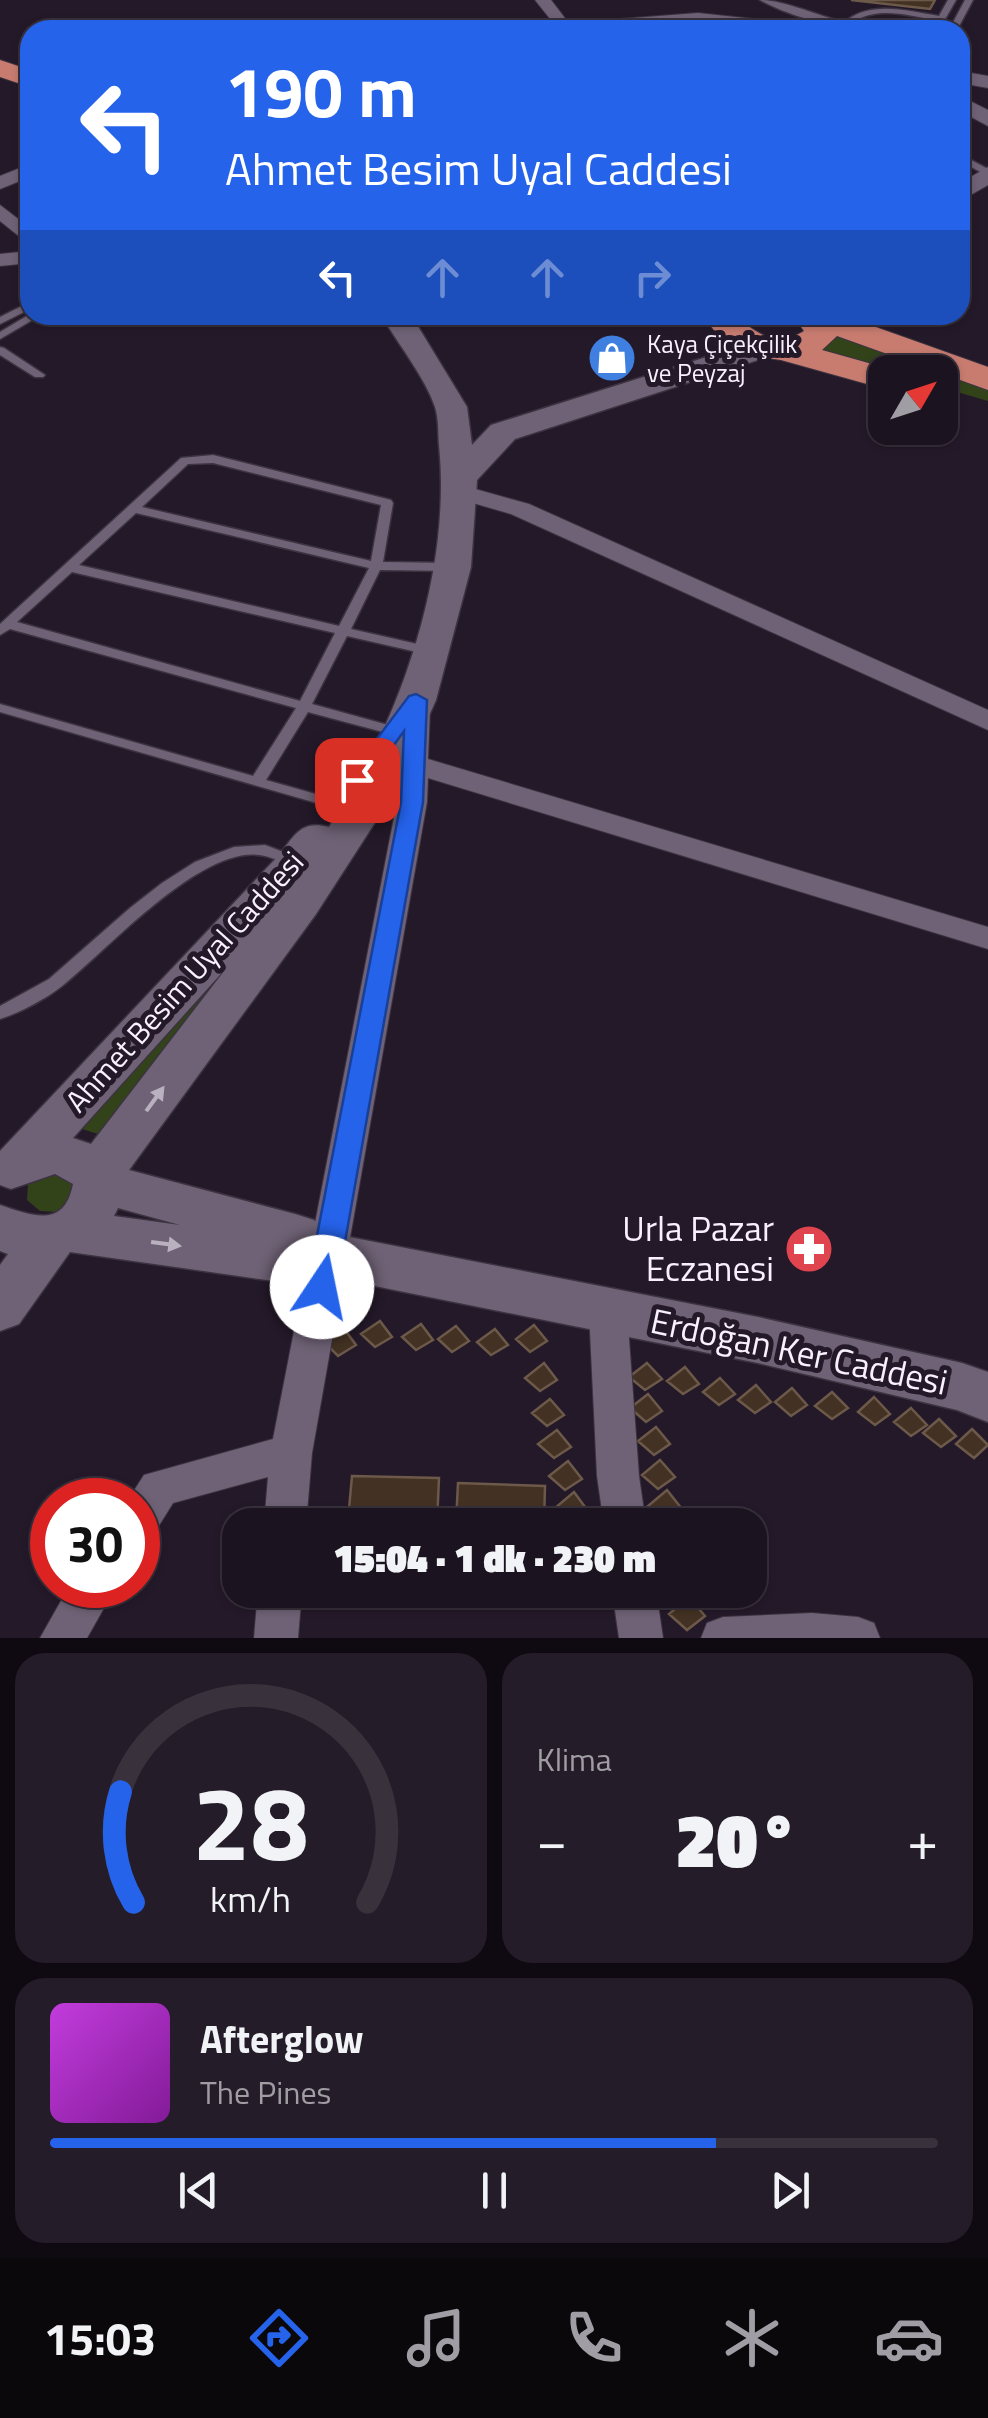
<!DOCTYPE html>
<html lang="tr">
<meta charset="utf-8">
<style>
:root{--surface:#1b131f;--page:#241c28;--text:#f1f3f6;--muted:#a09ea4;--line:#39323d;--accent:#2563eb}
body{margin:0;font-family:"Titillium Web",sans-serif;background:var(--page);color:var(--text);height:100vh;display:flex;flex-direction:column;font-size:38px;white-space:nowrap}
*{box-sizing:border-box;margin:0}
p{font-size:32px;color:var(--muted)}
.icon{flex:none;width:55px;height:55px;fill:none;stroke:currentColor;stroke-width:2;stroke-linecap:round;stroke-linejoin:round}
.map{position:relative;height:1638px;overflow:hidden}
.sheet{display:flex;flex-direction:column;gap:15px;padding:15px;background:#0f0a11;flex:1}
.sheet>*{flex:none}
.top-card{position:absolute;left:20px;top:20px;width:950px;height:305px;border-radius:30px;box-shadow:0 2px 8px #0004,0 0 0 2px var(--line);background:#2563eb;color:#fff;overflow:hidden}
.needle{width:65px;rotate:51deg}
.controls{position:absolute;left:868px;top:355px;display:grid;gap:20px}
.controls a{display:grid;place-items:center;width:90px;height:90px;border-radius:20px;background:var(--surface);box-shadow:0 2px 8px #0004,0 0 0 2px var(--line);font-size:50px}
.speed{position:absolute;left:30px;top:1478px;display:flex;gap:20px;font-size:50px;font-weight:700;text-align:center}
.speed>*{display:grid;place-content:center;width:130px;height:130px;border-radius:50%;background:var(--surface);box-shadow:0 2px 8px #0004,0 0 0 2px var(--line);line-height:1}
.speed .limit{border:15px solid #d22;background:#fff;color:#111}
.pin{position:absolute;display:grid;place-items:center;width:85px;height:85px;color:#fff;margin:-42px;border-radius:20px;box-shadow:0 5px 15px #0006}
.me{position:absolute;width:110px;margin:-55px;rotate:11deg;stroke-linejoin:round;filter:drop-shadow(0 0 8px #0008)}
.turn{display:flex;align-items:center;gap:35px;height:210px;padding:0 40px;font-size:45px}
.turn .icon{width:130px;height:130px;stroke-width:2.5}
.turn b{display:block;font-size:70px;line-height:85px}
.lanes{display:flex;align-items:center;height:95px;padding:0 40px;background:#0003;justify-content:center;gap:50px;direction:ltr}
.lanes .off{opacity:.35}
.big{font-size:75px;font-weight:800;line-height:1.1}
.sheet .card{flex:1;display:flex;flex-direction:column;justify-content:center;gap:15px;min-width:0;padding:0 35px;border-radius:30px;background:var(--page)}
.sheet .dial{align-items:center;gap:0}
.dial svg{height:260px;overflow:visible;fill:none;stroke:var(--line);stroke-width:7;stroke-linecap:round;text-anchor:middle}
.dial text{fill:var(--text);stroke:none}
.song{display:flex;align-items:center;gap:30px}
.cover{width:120px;height:120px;border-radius:15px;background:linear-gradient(135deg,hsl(290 70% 55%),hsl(290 70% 35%))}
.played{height:10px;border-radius:5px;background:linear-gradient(90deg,var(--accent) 75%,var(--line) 75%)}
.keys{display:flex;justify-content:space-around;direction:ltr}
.heat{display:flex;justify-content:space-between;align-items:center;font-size:55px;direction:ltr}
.sheet .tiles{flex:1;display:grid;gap:15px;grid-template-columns:1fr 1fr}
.card:last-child{grid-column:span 2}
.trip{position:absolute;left:222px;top:1508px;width:545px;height:100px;border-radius:30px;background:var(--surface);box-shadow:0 2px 8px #0004,0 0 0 2px var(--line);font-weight:800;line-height:100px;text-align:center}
.dock{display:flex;height:160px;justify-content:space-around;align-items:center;background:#0b080c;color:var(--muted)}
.dock .icon{width:70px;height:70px}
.dock .on{color:var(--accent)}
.dock b{font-size:45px;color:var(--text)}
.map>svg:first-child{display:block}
.green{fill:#32431a}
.building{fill:#433223;stroke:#6c5949;stroke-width:2.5}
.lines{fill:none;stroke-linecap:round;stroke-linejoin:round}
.service-casing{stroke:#3c3341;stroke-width:3}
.minor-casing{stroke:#3c3341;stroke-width:2}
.tertiary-casing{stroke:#3c3341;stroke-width:2}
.secondary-casing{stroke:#3c3341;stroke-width:3}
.trunk-casing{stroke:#3c3341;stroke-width:2}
.service{fill:#6f6276;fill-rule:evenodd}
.minor{fill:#6f6276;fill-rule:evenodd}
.tertiary{fill:#6f6276;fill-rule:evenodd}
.secondary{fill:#6f6276;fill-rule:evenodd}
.trunk{fill:#c87c70;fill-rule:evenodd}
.oneway{fill:#bab1c0}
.route{fill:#2563eb;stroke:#184099;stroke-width:2.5}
.labels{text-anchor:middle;stroke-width:10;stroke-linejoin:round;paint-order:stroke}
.far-poi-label{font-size:25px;fill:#f8f1fd;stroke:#241929;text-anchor:start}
.street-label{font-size:30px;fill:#f8f1fd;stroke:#241929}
.near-poi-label{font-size:35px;fill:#f8f1fd;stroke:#241929;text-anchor:end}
.near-street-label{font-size:35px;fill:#f8f1fd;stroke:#241929}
</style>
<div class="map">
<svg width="988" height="1638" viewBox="0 0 988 1638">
<rect width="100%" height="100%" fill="#241929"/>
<path class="green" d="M837,333L988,389V401L940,387V372H891L814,350Z
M212,983L219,986L114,1139L82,1129Z
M41,1171L84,1175L59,1212L40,1211L27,1200L28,1184Z"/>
<path class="building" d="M851,0H935L930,9Z
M380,1321L392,1337L375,1347L361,1334Z
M421,1324L433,1340L416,1350L402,1337Z
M534,1325L547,1341L530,1352L516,1339Z
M456,1326L469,1341L452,1352L438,1339Z
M495,1329L508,1345L491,1355L477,1342Z
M345,1330L356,1345L338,1356L325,1343Z
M544,1363L557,1380L540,1391L525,1378Z
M647,1363L662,1379L645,1390L629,1377Z
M685,1367L699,1384L683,1394L667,1381Z
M720,1378L735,1394L719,1405L703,1392Z
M756,1385L771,1402L755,1413L738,1400Z
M792,1388L807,1405L791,1416L775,1402Z
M832,1392L848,1408L832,1419L815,1406Z
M648,1394L662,1411L646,1422L630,1408Z
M874,1397L890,1414L875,1425L858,1412Z
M550,1399L564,1415L547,1426L532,1413Z
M911,1408L927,1425L911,1436L894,1422Z
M939,1419L956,1436L941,1447L923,1433Z
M656,1427L670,1444L654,1455L638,1441Z
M972,1429L988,1445L974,1458L956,1444Z
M557,1430L571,1447L554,1458L538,1444Z
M660,1460L675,1477L658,1489L642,1475Z
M568,1461L582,1479L565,1490L549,1476Z
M352,1476L439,1478L437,1523L348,1520Z
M458,1483L545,1486L544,1525L456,1522Z
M667,1490L682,1509L665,1521L648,1506Z
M574,1492L588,1511L571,1523L555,1508Z
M689,1597L705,1616L687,1630L669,1614Z"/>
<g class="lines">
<g class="service-casing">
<path id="service" d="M760,0C783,0 819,16 844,22C872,0 907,11 939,16L948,0H956L939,30H931L936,20C909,16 877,5 852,23L877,30C839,30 793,18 760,0Z
M965,0H973L957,30H949Z
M960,154L988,169V176L960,161Z
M30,302V309L0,324V317Z
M30,314L41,315L0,339V332Z
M69,315L88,317L109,315L88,324Z
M0,347L4,348L45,375L43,377H35L0,355Z
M213,455L391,500L393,503L383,562L453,563L459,567L453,571L380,570L351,629L435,648L437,651L430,655L347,636L312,704L399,728L401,731L399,734L394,735L308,712L266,780L344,802L346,805L344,808H334L0,712V704L253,776L296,708L10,629L0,635V624L181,458ZM213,463L381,505L371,561L142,507L188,464ZM136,513L369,568L339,626L79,565ZM72,572L335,633L300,701L17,622Z
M265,845L299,858L302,862L294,867C284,864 275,858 265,856C204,841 107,951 62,986C44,1000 21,1012 0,1019V1006L49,979L130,908L162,883L195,862L234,847Z"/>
</g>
<g class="minor-casing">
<path id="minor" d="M535,0H551L574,30H559Z
M30,164V177L0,189V176Z
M0,205L30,228V245L0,221Z
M30,251V263L0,266V254Z
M461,485L529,504L988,710V730L511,514L452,497L449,492Z
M416,702L430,710L428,759L988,927V949L428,778L427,802L312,1453L306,1525H264L268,1477L173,1503L153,1535L138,1540V1500H128L144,1475L273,1439L397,802L402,710Z
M608,1295L622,1300L627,1311L639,1476L646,1525H604L597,1476L589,1311L594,1300Z
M70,1585H117L87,1638H40Z
M258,1590H302L298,1638H254Z
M612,1590H656L663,1638H619Z
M812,1613L858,1617L874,1623L880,1638H701L707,1623L723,1617Z"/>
</g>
<g class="tertiary-casing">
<path id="tertiary" d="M698,13L802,24L812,30L698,25L632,30L351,27L361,21L567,23Z
M960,71L988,76V88L960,83Z
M960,96L988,110V126L960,111Z
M988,167V185L960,201V183Z"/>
</g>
<g class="secondary-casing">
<path id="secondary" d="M381,315H411L467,407L472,445L491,425L754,342H776L780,348L776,354L515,439L477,480L471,567L436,700L396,790L316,914L129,1170L295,1214L314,1220L329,1233L758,1317L962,1363L988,1372V1422L957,1410L758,1363L315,1274L288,1283L70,1252L19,1324L0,1331V1265L8,1254L0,1251V1205C31,1215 64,1230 73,1184L55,1174L11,1189L0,1185V1151L280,854C295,834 302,820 329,827C400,723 452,572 439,445C438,434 439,419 435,407C426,379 397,342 381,315ZM228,966L91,1144L73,1138ZM118,1208L180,1225L114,1216Z"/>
</g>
<g class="trunk-casing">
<path id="trunk" d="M0,60L30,70V87L0,77Z
M793,315H842L988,367V390L837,336L822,350L897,371L885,372V389L781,360L747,355L723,343L711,326L716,319C751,310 761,358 804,331Z"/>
</g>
<use href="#service" class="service"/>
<use href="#minor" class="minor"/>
<use href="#tertiary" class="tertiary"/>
<use href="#secondary" class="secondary"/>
<use href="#trunk" class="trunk"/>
</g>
<defs><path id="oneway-solid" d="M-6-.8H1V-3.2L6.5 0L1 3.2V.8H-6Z" transform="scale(2.5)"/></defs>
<g class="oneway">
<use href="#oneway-solid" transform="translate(155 1099) rotate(-54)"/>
<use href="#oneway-solid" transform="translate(166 1244) rotate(8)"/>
</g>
<path class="route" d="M416,694L427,700L423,802L337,1287L332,1295L322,1299L312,1295L307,1287L401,802L404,731L365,785H349L346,780L409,696Z"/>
<defs>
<g id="shop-disc" transform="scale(2.5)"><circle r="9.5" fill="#3f7fe0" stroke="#241929"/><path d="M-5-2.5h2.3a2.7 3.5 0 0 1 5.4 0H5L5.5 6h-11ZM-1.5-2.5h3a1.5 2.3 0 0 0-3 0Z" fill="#fff"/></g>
<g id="pharmacy-disc" transform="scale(2.5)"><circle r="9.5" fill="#e0444e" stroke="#241929"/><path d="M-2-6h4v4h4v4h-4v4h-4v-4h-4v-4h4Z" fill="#fff"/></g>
</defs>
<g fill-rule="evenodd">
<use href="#shop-disc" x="612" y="358"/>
<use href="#pharmacy-disc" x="809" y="1249"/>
</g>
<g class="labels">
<g class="far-poi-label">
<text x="647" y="353">Kaya Çiçekçilik<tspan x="647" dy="29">ve Peyzaj</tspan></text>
</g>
<g class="street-label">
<text transform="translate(185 982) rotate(-48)" y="10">Ahmet Besim Uyal Caddesi</text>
</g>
<g class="near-poi-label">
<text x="774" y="1241">Urla Pazar<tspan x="774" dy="40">Eczanesi</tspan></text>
</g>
<g class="near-street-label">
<text transform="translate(799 1352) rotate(12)" y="12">Erdoğan Ker Caddesi</text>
</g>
</g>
</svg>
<div class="controls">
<a><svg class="needle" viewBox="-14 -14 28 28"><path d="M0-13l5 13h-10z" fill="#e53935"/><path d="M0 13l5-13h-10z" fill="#a09ea4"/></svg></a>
</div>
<div class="speed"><div class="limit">30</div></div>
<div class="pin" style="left:357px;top:780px;background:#d93025"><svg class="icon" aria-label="arrive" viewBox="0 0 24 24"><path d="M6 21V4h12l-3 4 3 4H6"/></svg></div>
<svg class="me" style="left:322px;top:1287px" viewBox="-20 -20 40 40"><circle r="19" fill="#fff"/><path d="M0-13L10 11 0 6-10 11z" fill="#2563eb"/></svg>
<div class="trip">15:04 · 1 dk · 230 m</div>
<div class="top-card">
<div class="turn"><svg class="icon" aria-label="left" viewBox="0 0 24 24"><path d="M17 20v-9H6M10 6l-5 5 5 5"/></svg><div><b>190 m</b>Ahmet Besim Uyal Caddesi</div></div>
<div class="lanes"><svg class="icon" aria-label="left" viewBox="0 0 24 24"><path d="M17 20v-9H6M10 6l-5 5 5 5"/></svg><svg class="icon off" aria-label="ahead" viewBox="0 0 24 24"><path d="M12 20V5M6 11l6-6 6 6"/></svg><svg class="icon off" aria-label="ahead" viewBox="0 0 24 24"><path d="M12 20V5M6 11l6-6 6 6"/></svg><svg class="icon off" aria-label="right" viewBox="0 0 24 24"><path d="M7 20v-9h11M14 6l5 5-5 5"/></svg></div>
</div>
</div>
<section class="sheet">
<div class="tiles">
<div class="card dial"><svg viewBox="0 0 100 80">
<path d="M14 69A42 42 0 1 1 86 69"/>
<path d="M14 69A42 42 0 0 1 10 35" stroke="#2563eb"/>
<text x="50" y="56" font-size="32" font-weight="700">28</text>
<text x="50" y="72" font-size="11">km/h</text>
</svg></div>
<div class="card"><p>Klima</p>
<div class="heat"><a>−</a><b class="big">20°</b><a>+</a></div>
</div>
<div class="card">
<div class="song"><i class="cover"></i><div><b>Afterglow</b><p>The Pines</p></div></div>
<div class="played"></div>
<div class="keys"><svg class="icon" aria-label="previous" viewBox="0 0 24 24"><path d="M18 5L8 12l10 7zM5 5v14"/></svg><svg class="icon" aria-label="pause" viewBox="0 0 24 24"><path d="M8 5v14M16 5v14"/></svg><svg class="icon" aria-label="next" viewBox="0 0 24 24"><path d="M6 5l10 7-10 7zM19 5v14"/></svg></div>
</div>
</div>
</section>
<nav class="dock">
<b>15:03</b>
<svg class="icon on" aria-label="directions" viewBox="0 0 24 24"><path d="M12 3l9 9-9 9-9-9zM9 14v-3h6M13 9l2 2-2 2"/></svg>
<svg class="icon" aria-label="music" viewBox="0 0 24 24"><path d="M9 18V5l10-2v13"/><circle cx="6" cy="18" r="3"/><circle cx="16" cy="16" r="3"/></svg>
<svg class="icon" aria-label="phone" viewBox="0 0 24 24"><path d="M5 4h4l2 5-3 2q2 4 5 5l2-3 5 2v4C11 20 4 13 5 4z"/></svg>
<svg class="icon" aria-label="climate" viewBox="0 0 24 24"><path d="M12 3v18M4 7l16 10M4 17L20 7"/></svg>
<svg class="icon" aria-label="car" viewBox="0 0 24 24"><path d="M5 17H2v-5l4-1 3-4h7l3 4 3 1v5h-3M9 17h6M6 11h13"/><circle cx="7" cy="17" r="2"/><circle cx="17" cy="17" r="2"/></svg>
</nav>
